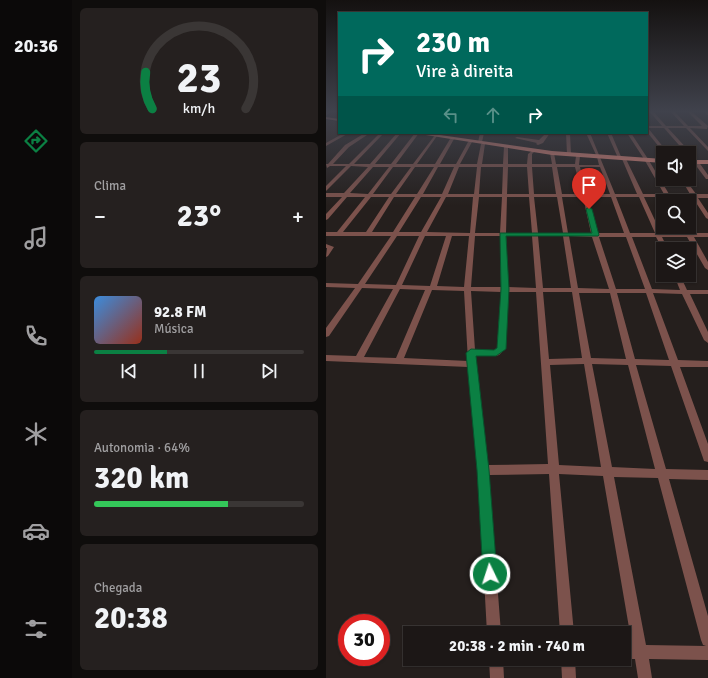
<!DOCTYPE html>
<html lang="pt">
<meta charset="utf-8">
<style>
:root{--surface:#1c1716;--page:#25201f;--text:#f1f3f6;--muted:#a09fa1;--line:#3a3635;--accent:#0b8043}
body{margin:0;font-family:Signika,sans-serif;background:var(--page);color:var(--text);height:100vh;display:flex;flex-direction:column;font-size:15px;white-space:nowrap}
*{box-sizing:border-box;margin:0}
p{font-size:13px;color:var(--muted)}
.icon{flex:none;width:22px;height:22px;fill:none;stroke:currentColor;stroke-width:2;stroke-linecap:round;stroke-linejoin:round}
.map{position:relative;flex:1;overflow:hidden}
.side{display:flex;flex-direction:column;gap:8px;padding:8px;background:#0f0d0c;width:254px}
.side>*{flex:none}
.top-card{position:absolute;left:12px;top:12px;width:310px;height:122px;border-radius:0px;box-shadow:0 1px 3px #0004,0 0 0 1px var(--line);background:#00695c;color:#fff;overflow:hidden}
.buttons{position:absolute;left:330px;top:146px;display:grid;gap:8px}
.buttons a{display:grid;place-items:center;width:40px;height:40px;border-radius:0px;background:var(--surface);box-shadow:0 1px 3px #0004,0 0 0 1px var(--line);font-size:20px}
.speed{position:absolute;left:12px;top:614px;display:flex;gap:8px;font-size:20px;font-weight:700;text-align:center}
.speed>*{display:grid;place-content:center;width:52px;height:52px;border-radius:50%;background:var(--surface);box-shadow:0 1px 3px #0004,0 0 0 1px var(--line);line-height:1}
.speed .limit{border:6px solid #d22;background:#fff;color:#111}
.pin{position:absolute;display:grid;place-items:center;width:34px;height:34px;color:#fff;margin:-41px -17px;border-radius:50% 50% 50% 0;rotate:-45deg;box-shadow:0 0 4px #0007}
.pin .icon{rotate:45deg}
.me{position:absolute;width:44px;margin:-22px;rotate:356deg;stroke-linejoin:round;filter:drop-shadow(0 0 3px #0008)}
.turn{display:flex;align-items:center;gap:14px;height:84px;padding:0 12px;font-size:18px}
.turn .icon{width:52px;height:52px;stroke-width:2.5}
.turn b{display:block;font-size:28px;line-height:34px}
.lanes{display:flex;align-items:center;height:38px;padding:0 12px;background:#0003;justify-content:center;gap:20px;direction:ltr}
.lanes .off{opacity:.35}
.big{font-size:30px;font-weight:700;line-height:1.1}
.side .tile{flex:1;display:flex;flex-direction:column;justify-content:center;gap:6px;min-width:0;padding:0 14px;border-radius:6px;background:var(--page)}
.side .dial{align-items:center;gap:0}
.dial svg{height:104px;overflow:visible;fill:none;stroke:var(--line);stroke-width:7;stroke-linecap:round;text-anchor:middle}
.dial text{fill:var(--text);stroke:none}
.song{display:flex;align-items:center;gap:12px}
.cover{width:48px;height:48px;border-radius:6px;background:linear-gradient(135deg,hsl(210 70% 55%),hsl(10 70% 35%))}
.played{height:4px;border-radius:2px;background:linear-gradient(90deg,var(--accent) 35%,var(--line) 35%)}
.keys{display:flex;justify-content:space-around;direction:ltr}
.heat{display:flex;justify-content:space-between;align-items:center;font-size:22px;direction:ltr}
.charge{height:6px;border-radius:3px;background:linear-gradient(90deg,#34c759 64%,var(--line) 0)}
.trip{position:absolute;left:77px;top:626px;width:228px;height:40px;border-radius:0px;background:var(--surface);box-shadow:0 1px 3px #0004,0 0 0 1px var(--line);font-weight:700;line-height:40px;text-align:center}
main{display:flex;flex:1;min-height:0}
.menu{display:flex;flex-direction:column;width:72px;justify-content:space-around;align-items:center;background:#0b0909;color:var(--muted)}
.menu .icon{width:28px;height:28px}
.menu .active{color:var(--accent)}
.menu b{font-size:18px;color:var(--text)}
.map>svg:first-child{display:block}
.built{fill:#322622}
.lines{fill:none;stroke-linecap:round;stroke-linejoin:round}
.minor{fill:#7c524c;fill-rule:evenodd}
.major{fill:#d88276;fill-rule:evenodd}
.route{fill:#0b8043;stroke:#07532c}
</style>
<main>
<nav class="menu">
<b>20:36</b>
<svg class="icon active" aria-label="directions" viewBox="0 0 24 24"><path d="M12 3l9 9-9 9-9-9zM9 14v-3h6M13 9l2 2-2 2"/></svg>
<svg class="icon" aria-label="music" viewBox="0 0 24 24"><path d="M9 18V5l10-2v13"/><circle cx="6" cy="18" r="3"/><circle cx="16" cy="16" r="3"/></svg>
<svg class="icon" aria-label="phone" viewBox="0 0 24 24"><path d="M5 4h4l2 5-3 2q2 4 5 5l2-3 5 2v4C11 20 4 13 5 4z"/></svg>
<svg class="icon" aria-label="climate" viewBox="0 0 24 24"><path d="M12 3v18M4 7l16 10M4 17L20 7"/></svg>
<svg class="icon" aria-label="car" viewBox="0 0 24 24"><path d="M5 17H2v-5l4-1 3-4h7l3 4 3 1v5h-3M9 17h6M6 11h13"/><circle cx="7" cy="17" r="2"/><circle cx="17" cy="17" r="2"/></svg>
<svg class="icon" aria-label="filters" viewBox="0 0 24 24"><path d="M4 7h16M4 17h16"/><circle cx="9" cy="7" r="2"/><circle cx="15" cy="17" r="2"/></svg>
</nav>
<section class="side">
<div class="tile dial"><svg viewBox="0 0 100 80">
<path d="M14 69A42 42 0 1 1 86 69"/>
<path d="M14 69A42 42 0 0 1 9 41" stroke="#0b8043"/>
<text x="50" y="56" font-size="32" font-weight="700">23</text>
<text x="50" y="72" font-size="11">km/h</text>
</svg></div>
<div class="tile"><p>Clima</p>
<div class="heat"><a>−</a><b class="big">23°</b><a>+</a></div>
</div>
<div class="tile">
<div class="song"><i class="cover"></i><div><b>92.8 FM</b><p>Música</p></div></div>
<div class="played"></div>
<div class="keys"><svg class="icon" aria-label="previous" viewBox="0 0 24 24"><path d="M18 5L8 12l10 7zM5 5v14"/></svg><svg class="icon" aria-label="pause" viewBox="0 0 24 24"><path d="M8 5v14M16 5v14"/></svg><svg class="icon" aria-label="next" viewBox="0 0 24 24"><path d="M6 5l10 7-10 7zM19 5v14"/></svg></div>
</div>
<div class="tile"><p>Autonomia · 64%</p><b class="big">320 km</b><div class="charge"></div></div>
<div class="tile"><p>Chegada</p><b class="big">20:38</b></div>
</section>
<div class="map">
<svg width="382" height="678" viewBox="0 0 382 678">
<rect width="100%" height="100%" fill="#251f1d"/>
<path class="built" d="M0,120L13,122V133H20L0,144Z"/>
<g class="lines">
<path class="minor" d="M2,111H7L0,115V112Z
M323,111H327L340,126H358L344,111H348L362,126H376L361,111H365L382,126L381,129L364,128L382,147V151L360,128H342L364,152L363,154V153H360L338,128H322L342,153H338L321,132V126H336Z
M378,111H382V115H381Z
M18,133H23L0,146V143Z
M39,133H44L23,147L7,164H23L54,133H58L28,164H44L71,133H75L49,164H65L89,133H93L70,164H87L109,135L111,136L91,164H109L124,139L126,138L128,139L114,164H130L142,142L144,141L146,142L134,164H151L155,144L157,143L159,144L156,164H177L178,147L180,146L182,147V164H201L202,154L207,150L209,151L206,154V164H226L224,153L226,152L228,153L230,164H249L250,156L252,155L254,156L253,165H273L271,157L260,133H264L289,194H311L296,159L298,158L300,159L317,194H338L318,159L301,133H305L322,159L343,194H364L355,179H359L370,194H382V198H372L382,213V219L380,218L367,198L345,197L346,199L343,201L339,197H318L335,233H359L356,227H362L365,233H382V237H368L382,262V270L379,268L361,237H336L342,249H337V250L330,237H306L326,289L354,290L348,275H354L361,290H382V294H364L382,332V343L378,340L356,294L327,293L352,360L382,361V367H354L382,444V462L378,461L377,458L345,366L310,365L340,469L382,470V480L343,479L382,616V660L323,659L326,678H312L309,659H298V645H306L277,476L233,474L248,633H234L223,474L163,475L175,633H161L152,470L142,367L0,361V355L30,356L67,289L36,288L3,336L0,337V328L29,288L0,287V283L32,284L65,236H0V232H11L39,197H21L2,219L0,220V214L16,197H0V193H18L42,167L25,166L0,191V186L20,166H4L1,168L0,164H2L19,145ZM47,167H63L42,194L24,193ZM67,167H85L65,194H47ZM89,167H108L91,194H70ZM112,167H128L116,194H97ZM133,167H151L148,194H122ZM155,167H177L176,194H153ZM182,167H201L203,194H181ZM206,167H226L230,194H208ZM231,167H249L256,194H236ZM254,167H274L284,194H261ZM45,197H63L40,232H17ZM68,197H89L67,232H46ZM95,197H115L95,232H73ZM120,197H147L144,233L101,232ZM153,197H176L174,233H149ZM181,197H203L206,233H180ZM208,197H231L237,233H212ZM236,197H257L265,233H242ZM262,197H285L298,233H271ZM290,197H313L329,233H304ZM71,236H93L70,285L39,284ZM99,236H120L104,286L76,285ZM126,236H143L138,287L111,286ZM149,236H174L175,287H145ZM180,236H206L210,288L182,287ZM212,236H237L245,288H217ZM243,236L266,237L283,289L252,288ZM273,237H300L319,289H290ZM74,289L99,290L70,358L38,357ZM106,290L138,291L142,361L78,358ZM145,291L175,292L171,348L168,350H149ZM182,292H210L222,464L162,465L149,356H170L173,355L179,349ZM217,292H246L256,358L223,359ZM253,293H284L300,359L265,358ZM291,293H320L343,360L309,359ZM258,364L275,467L233,465L224,365ZM266,364L302,365L329,469L286,467ZM288,477L332,478L375,640L377,645L380,646L320,645Z
M154,133H158L156,142L154,143L152,142Z
M220,133H224L217,143L212,145L210,144L211,143L189,138L191,137L213,140Z
M240,133H244L245,154L243,155L241,154Z
M281,133H285L296,159L292,158Z
M368,161H372L382,175V179H380L368,163Z
M0,244L8,247L2,256L0,257L1,248H0Z
M163,659H177L178,678H164Z
M235,659H249L250,678H236Z"/>
<path class="major" d="M0,117L13,119V121L0,119Z
M87,133H100L226,151L337,159V163L226,155Z
M363,160H382V164H363Z"/>
</g>
<linearGradient id="sky" x2="0" y2="1"><stop stop-color="#141110"/><stop offset="0.54" stop-color="#40424c"/><stop offset="1" stop-color="#40424c" stop-opacity="0"/></linearGradient>
<rect width="382" height="206" fill="url(#sky)"/>
<path class="route" d="M263,207L266,209L273,235L272,236H180L183,289L180,349L170,356H150L163,470L171,574L169,579L164,581L159,579L157,574L151,470L140,353L145,349L168,350L171,348L175,289L174,233H266L260,209Z"/>
</svg>
<div class="buttons">
<a><svg class="icon" aria-label="sound" viewBox="0 0 24 24"><path d="M4 9h4l5-4v14l-5-4H4zM17 9q2 3 0 6"/></svg></a>
<a><svg class="icon" aria-label="search" viewBox="0 0 24 24"><circle cx="10" cy="10" r="6"/><path d="M15 15l6 6"/></svg></a>
<a><svg class="icon" aria-label="layers" viewBox="0 0 24 24"><path d="M12 4l9 5-9 5-9-5zM3 14l9 5 9-5"/></svg></a>
</div>
<div class="speed"><div class="limit">30</div></div>
<div class="pin" style="left:263px;top:209px;background:#d93025"><svg class="icon" aria-label="arrive" viewBox="0 0 24 24"><path d="M6 21V4h12l-3 4 3 4H6"/></svg></div>
<svg class="me" style="left:164px;top:574px" viewBox="-20 -20 40 40"><circle r="17" fill="#0b8043" stroke="#fff" stroke-width="3"/><path d="M0-11L8 9 0 5-8 9z" fill="#fff"/></svg>
<div class="trip">20:38 · 2 min · 740 m</div>
<div class="top-card">
<div class="turn"><svg class="icon" aria-label="right" viewBox="0 0 24 24"><path d="M7 20v-9h11M14 6l5 5-5 5"/></svg><div><b>230 m</b>Vire à direita</div></div>
<div class="lanes"><svg class="icon off" aria-label="left" viewBox="0 0 24 24"><path d="M17 20v-9H6M10 6l-5 5 5 5"/></svg><svg class="icon off" aria-label="ahead" viewBox="0 0 24 24"><path d="M12 20V5M6 11l6-6 6 6"/></svg><svg class="icon" aria-label="right" viewBox="0 0 24 24"><path d="M7 20v-9h11M14 6l5 5-5 5"/></svg></div>
</div>
</div>
</main>
